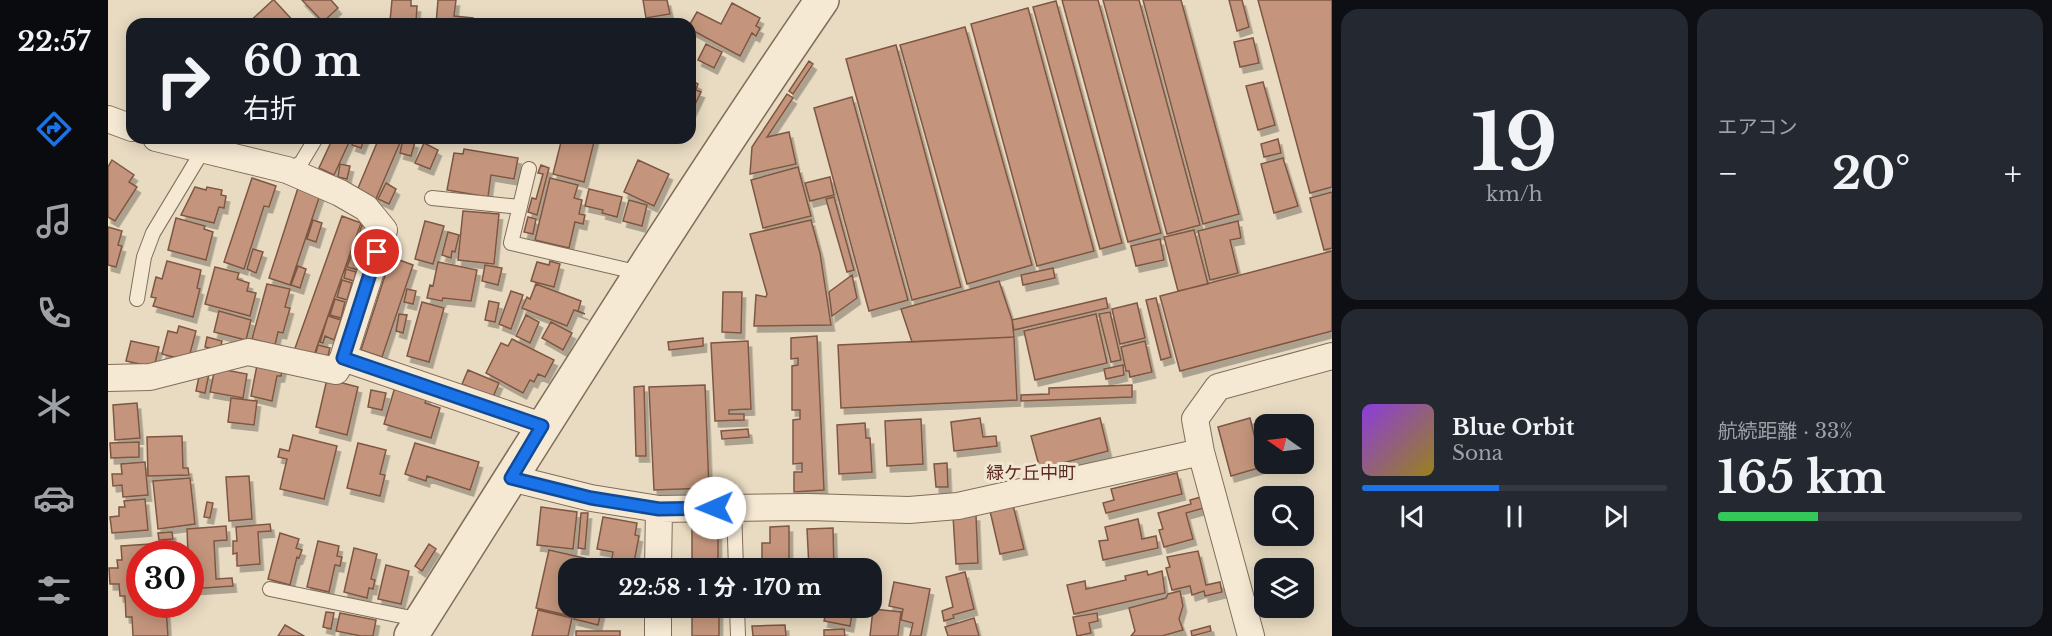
<!DOCTYPE html>
<html lang="ja">
<meta charset="utf-8">
<style>
:root{--surface:#171b24;--page:#242831;--text:#f1f3f6;--muted:#9ea1a6;--line:#363941;--accent:#1a73e8}
body{margin:0;font-family:"Libre Baskerville","Noto Sans JP",serif;background:var(--page);color:var(--text);height:100vh;display:flex;flex-direction:column;font-size:22px;white-space:nowrap}
*{box-sizing:border-box;margin:0}
p{font-size:20px;color:var(--muted)}
.icon{flex:none;width:33px;height:33px;fill:none;stroke:currentColor;stroke-width:2;stroke-linecap:round;stroke-linejoin:round}
.map{position:relative;flex:1;overflow:hidden}
.panel{display:flex;flex-direction:column;gap:9px;padding:9px;background:#0d0f14;width:720px}
.panel>*{flex:none}
.guide{position:absolute;left:18px;top:18px;width:570px;height:126px;border-radius:18px;box-shadow:0 3px 15px #0003;background:#171b24;color:var(--text);overflow:hidden}
.needle{width:39px;rotate:284deg}
.fabs{position:absolute;left:1146px;top:414px;display:grid;gap:12px}
.fabs a{display:grid;place-items:center;width:60px;height:60px;border-radius:12px;background:var(--surface);box-shadow:0 3px 15px #0003;font-size:30px}
.speed{position:absolute;left:18px;top:540px;display:flex;gap:12px;font-size:30px;font-weight:700;text-align:center}
.speed>*{display:grid;place-content:center;width:78px;height:78px;border-radius:50%;background:var(--surface);box-shadow:0 3px 15px #0003;line-height:1}
.speed .limit{border:9px solid #d22;background:#fff;color:#111}
.pin{position:absolute;display:grid;place-items:center;width:51px;height:51px;color:#fff;margin:-26px;border:3px solid #fff;border-radius:50%;box-shadow:0 2px 6px #0007}
.me{position:absolute;width:66px;margin:-33px;rotate:269deg;stroke-linejoin:round;filter:drop-shadow(0 0 4px #0008)}
.turn{display:flex;align-items:center;gap:21px;height:126px;padding:0 18px;font-size:27px}
.turn .icon{width:78px;height:78px;stroke-width:2.5}
.turn b{display:block;font-size:42px;line-height:51px}
.big{font-size:45px;font-weight:700;line-height:1.1}
.panel .card{flex:1;display:flex;flex-direction:column;justify-content:center;gap:9px;min-width:0;padding:0 21px;border-radius:18px;background:var(--page)}
.panel .dial{align-items:center;gap:0}
.dial b{font-size:78px;line-height:1}
.song{display:flex;align-items:center;gap:18px}
.cover{width:72px;height:72px;border-radius:9px;background:linear-gradient(135deg,hsl(270 70% 55%),hsl(50 70% 35%))}
.played{height:6px;border-radius:3px;background:linear-gradient(90deg,var(--accent) 45%,var(--line) 45%)}
.keys{display:flex;justify-content:space-around;direction:ltr}
.heat{display:flex;justify-content:space-between;align-items:center;font-size:33px;direction:ltr}
.charge{height:9px;border-radius:4px;background:linear-gradient(90deg,#34c759 33%,var(--line) 0)}
.panel .tiles{flex:1;display:grid;gap:9px;grid-template-columns:repeat(2,1fr)}
.trip{position:absolute;left:450px;top:558px;width:324px;height:60px;border-radius:18px;background:var(--surface);box-shadow:0 3px 15px #0003;font-weight:700;line-height:60px;text-align:center}
main{display:flex;flex:1;min-height:0}
.tab-bar{display:flex;flex-direction:column;width:108px;justify-content:space-around;align-items:center;background:#090b0e;color:var(--muted)}
.tab-bar .icon{width:42px;height:42px}
.tab-bar .selected{color:var(--accent)}
.tab-bar b{font-size:27px;color:var(--text)}
.map>svg:first-child{display:block}
.building{fill:#c4957c;stroke:#7e5743;stroke-width:1.5;filter:url(#shadow)}
.lines{fill:none;stroke-linecap:round;stroke-linejoin:round}
.service-casing{stroke:#816d5b;stroke-width:16}
.minor-casing{stroke:#816d5b;stroke-width:28}
.tertiary-casing{stroke:#816d5b;stroke-width:36}
.service{stroke:#f5e9d4;stroke-width:14}
.minor{stroke:#f5e9d4;stroke-width:26}
.tertiary{stroke:#f5e9d4;stroke-width:33}
.route-casing{stroke:#114b97;stroke-width:15}
.route{stroke:#1a73e8;stroke-width:10}
.labels{text-anchor:middle;stroke-width:6;stroke-linejoin:round;paint-order:stroke}
.quarter-label{font-size:18px;fill:#5b2a22;stroke:#f1e6d1}
</style>
<main>
<nav class="tab-bar">
<b>22:57</b>
<svg class="icon selected" aria-label="directions" viewBox="0 0 24 24"><path d="M12 3l9 9-9 9-9-9zM9 14v-3h6M13 9l2 2-2 2"/></svg>
<svg class="icon" aria-label="music" viewBox="0 0 24 24"><path d="M9 18V5l10-2v13"/><circle cx="6" cy="18" r="3"/><circle cx="16" cy="16" r="3"/></svg>
<svg class="icon" aria-label="phone" viewBox="0 0 24 24"><path d="M5 4h4l2 5-3 2q2 4 5 5l2-3 5 2v4C11 20 4 13 5 4z"/></svg>
<svg class="icon" aria-label="climate" viewBox="0 0 24 24"><path d="M12 3v18M4 7l16 10M4 17L20 7"/></svg>
<svg class="icon" aria-label="car" viewBox="0 0 24 24"><path d="M5 17H2v-5l4-1 3-4h7l3 4 3 1v5h-3M9 17h6M6 11h13"/><circle cx="7" cy="17" r="2"/><circle cx="17" cy="17" r="2"/></svg>
<svg class="icon" aria-label="filters" viewBox="0 0 24 24"><path d="M4 7h16M4 17h16"/><circle cx="9" cy="7" r="2"/><circle cx="15" cy="17" r="2"/></svg>
</nav>
<div class="map">
<svg width="1224" height="636" viewBox="0 0 1224 636">
<defs>
<filter id="shadow"><feDropShadow dx="3.5" dy="6" stdDeviation="0" flood-color="#0004"/></filter>
</defs>
<rect width="100%" height="100%" fill="#e9dbc2"/>
<path class="building" d="M166,0L188,24H139L165,0Z
M194,0H223L230,8L215,22Z
M284,0H303V6H309L308,23L282,21Z
M330,0H348L346,16L365,18L364,24H328Z
M535,0H559L562,14L538,18Z
M954,0H990L1053,233L1020,242Z
M995,0H1031L1092,225L1059,234Z
M1035,0H1073L1131,214L1095,224Z
M1121,0H1134L1141,27L1129,31Z
M1150,0H1224V187L1202,193Z
M948,1L1014,243L992,249L925,7Z
M624,3L652,18L648,26L652,28L648,36L644,33L632,56L582,29V24L589,12L613,24Z
M920,8L986,251L929,266L863,24Z
M857,27L924,265L859,284L792,45Z
M1145,38L1151,63L1132,67L1126,42Z
M598,44L614,52L606,68L590,60Z
M788,45L853,287L804,300L738,59Z
M701,61L705,64L685,94L681,91Z
M582,80L590,84L588,90L593,92L582,115Z
M1155,82L1167,125L1150,130L1138,86Z
M679,94L685,98L659,137L681,132L688,164L642,174L644,147Z
M744,97L800,300L761,311L706,108Z
M225,138H243L226,175L211,168Z
M247,138H257L253,148L244,145Z
M271,138H294L267,201L248,193Z
M454,138H487L476,182L445,174Z
M295,139L307,142L303,156L292,153Z
M1170,139L1173,153L1156,157L1153,144Z
M316,143L330,150L322,169L307,163Z
M356,149L410,158L406,179L383,175L380,197L339,190L346,153L355,154Z
M1175,158L1190,206L1166,213L1153,164Z
M4,160L26,175L21,182L29,187L7,221L0,217V167Z
M530,160L561,174L546,206L516,192Z
M232,164L242,166L239,179L230,177Z
M433,165L441,168L429,215L420,212L424,198L428,199L435,174L430,173Z
M690,167L703,216L655,228L643,180Z
M722,177L726,195L702,201L697,183Z
M144,178L168,186L161,207L156,206L136,269L116,262Z
M442,178L470,185L466,198L474,200L471,214L477,215L475,224L467,222L461,248L427,240Z
M278,183L288,189L281,204L270,199Z
M87,187L98,190L99,187L114,190L113,195L118,196L116,208L111,207L106,223L73,215Z
M190,188L212,195L182,285L161,278Z
M481,189L514,197L509,217L494,213L495,210L477,206Z
M1224,192V248L1216,250L1202,198Z
M726,197L746,270L739,272L718,199Z
M521,200L539,205L534,226L515,221Z
M355,211L391,214L386,264L350,260Z
M234,216L253,223L205,358L186,351Z
M420,217L428,219L425,234L416,232Z
M68,218L97,226L96,229L105,232L98,260L60,250Z
M205,220L214,223L208,242L199,239Z
M703,220L712,253L723,325L646,326L648,295L658,297L659,294L642,234Z
M317,221L336,226L325,264L307,259Z
M1130,221L1133,238L1122,240L1130,273L1102,280L1090,231Z
M254,225L263,229L259,241L250,238Z
M0,227L14,231L10,245L14,246L8,267L0,265Z
M1086,230L1100,284L1070,291L1056,237Z
M340,232L351,235L347,252L344,251L343,258L334,255Z
M1052,239L1056,260L1028,266L1023,246Z
M145,249L155,252L148,273L139,269Z
M245,251L255,254L250,270L239,267Z
M1224,251V331L1072,371L1052,296Z
M283,257L305,265L274,357L253,350Z
M59,261L93,270L89,288L92,289L85,317L45,306L48,298L43,297L48,277L54,279Z
M442,261L452,264L446,287L423,281L429,262L441,265Z
M330,262L369,270L363,301L335,298L334,301L319,298L322,285L325,286Z
M377,265L394,268L390,285L374,281Z
M190,266L198,269L192,288L183,285Z
M107,267L131,273L129,279L141,283L139,291L148,293L142,316L97,304Z
M945,268L947,278L915,285L913,275Z
M238,269L248,272L246,281L236,278Z
M744,275L749,298L724,316L721,292Z
M234,280L244,283L239,300L229,297Z
M891,281L904,320L906,337L804,342L793,309Z
M159,284L182,289L177,307L182,308L175,333L170,332L167,345L144,339Z
M428,284L473,301L470,311L477,314L466,310L459,326L414,308L419,297L422,299Z
M299,289L308,291L305,304L296,302Z
M403,291L415,295L403,329L391,324Z
M615,292H634L633,333L614,332Z
M998,298L1000,308L906,330L904,320Z
M1048,298L1063,357L1053,360L1038,300Z
M227,299L237,302L233,318L222,315Z
M381,301L391,303L387,322L377,320Z
M314,302L336,308L321,362L299,356Z
M1029,303L1037,338L1012,344L1004,309Z
M111,311L143,320L138,340L106,332Z
M1002,312L1013,360L1003,362L991,314Z
M291,314L299,315L295,333L288,331Z
M988,314L999,363L927,380L916,331Z
M418,315L431,322L422,343L408,336Z
M220,316L233,320L226,340L217,336L215,343L212,342Z
M443,322L464,333L455,350L434,338Z
M71,326L88,331L80,361L54,354L60,331L69,333Z
M709,336L716,490L686,492V472H694V463L685,464V420L692,419V410H684V366L690,365V358L683,359V338Z
M99,337L114,341L112,350L97,347Z
M906,337L909,400L733,408L730,345Z
M595,338V346L561,350L560,342Z
M404,339L446,360L437,377L430,374L426,382L422,380L415,393L378,373L393,343L400,346Z
M23,341L51,347L46,367L18,361Z
M640,341L643,409L621,410V414H636V420L607,421L603,343Z
M1037,341L1044,372L1022,377L1021,371H1018L1013,347Z
M210,345L222,348L218,363L206,360Z
M150,360L175,366L173,376H169L164,401L143,396Z
M1015,365L1016,375L998,379L996,369Z
M107,368L139,374L135,398L102,392Z
M360,370L391,383L385,397L354,384Z
M92,372L101,374L97,393L88,391Z
M219,379L250,387L239,435L208,427Z
M597,385L601,488L546,490L541,387Z
M1024,385V397L913,401V395L941,394V388Z
M536,386L538,456H528L526,387Z
M287,387L319,397L317,403L332,408L323,438L276,424Z
M263,390L278,393L274,410L260,407Z
M123,398L149,401L146,425L120,422Z
M29,403L32,438L7,440L5,405Z
M872,418L875,437L888,436L889,446L846,451L843,422Z
M992,418L1000,451L932,469L923,436Z
M1142,418L1154,467L1123,476L1110,427Z
M813,419L815,464L779,466L777,421Z
M757,423L758,438H762L764,472L731,474L729,425Z
M640,429L641,437L614,439L613,431Z
M185,435L229,446L216,499L172,489L179,459L170,457L172,449L181,451Z
M74,436L75,468H80L81,475L40,476L39,437Z
M31,442V457L3,458L2,443Z
M250,443L278,450L272,474L277,475L272,496L239,488Z
M307,443L371,462L362,490L319,476L318,481L297,474Z
M37,462L40,495L15,497L14,485L5,486L4,474H14L13,464Z
M839,463L840,487H828L826,464Z
M1069,473L1074,494L998,513L995,503L1006,500L1003,489Z
M141,476L144,519L121,521L118,477Z
M82,478L87,524L50,529L45,481Z
M1093,497L1096,508L1078,513L1085,539L1056,547L1051,530L1055,529L1050,513L1083,504L1082,500Z
M37,499L40,530L4,533L2,517L11,516V507H17L16,501Z
M99,502L105,503L102,518L96,517Z
M905,505L916,549L892,554L882,511Z
M433,507L469,512L465,549L429,545Z
M473,513H480L477,549L470,548Z
M868,515L870,563L848,564L845,516Z
M495,517L529,523L527,535L531,536L525,568L503,564L505,552L489,549Z
M1030,519L1034,539L1048,536L1050,548L995,560L991,541L1000,540L997,527Z
M162,524L163,531L150,532L152,564L129,566V553L125,554V541H129L128,527Z
M118,526L119,540L106,541L108,579L124,578L125,586L82,589V554H80L79,529Z
M681,526V562L654,563V543H662V527Z
M584,527H610V568H584Z
M725,528L726,568H701L699,529Z
M64,532L65,539L51,540L50,533Z
M172,533L191,539L188,548L194,550L191,558L189,557L182,585L160,579Z
M210,541L231,546L229,556L234,557L232,566L227,565L221,592L199,587Z
M42,544V549L51,548V554H32V604H55V608H58L60,636H25L24,617H18L17,596H12L11,584H2L1,568H10L9,560H14L13,546Z
M321,544L328,549L314,571L307,566Z
M246,548L269,554L263,579L267,580L265,589L261,588L259,598L236,592Z
M441,550L485,560L484,568H460V608H494L490,625L466,619L467,617L428,608Z
M1090,551L1098,585L1112,582L1114,592L1097,596L1096,591L1084,595L1082,586L1064,590L1058,568L1062,567L1059,557Z
M278,565L301,571L293,604L270,599Z
M1039,571L1040,575L1054,571L1057,593L966,614L959,585L977,581L978,589L1018,580L1017,576Z
M857,572L866,609L845,615L846,618L836,621L834,611L845,607L838,577Z
M786,582L822,589L813,636H802L805,623L793,620L795,609L781,606Z
M1072,591L1075,606L1071,619L1075,630L1054,636H1023L1027,631L1021,608L1058,598L1060,594Z
M584,608H611V636H584Z
M719,608H745L742,626L716,621Z
M765,609L793,612L790,636H762Z
M430,610L464,618L460,636H424Z
M218,612L226,613L223,629L215,627Z
M232,613L268,620L265,636H253L228,631Z
M989,613L990,621L981,623L983,633L969,636L965,617Z
M866,618L871,636H840L837,627Z
M177,625L196,636H170Z
M677,625L678,636H645L644,626Z
M1102,626L1103,631L1084,636L1083,631Z
M736,629L737,636H716V630Z
M468,631H512V636H468Z"/>
<g class="lines">
<g class="service-casing">
<path id="service" d="M421,169L403,243L532,273
M179,170L193,163L208,138
M324,198L412,207
M29,299L36,257L45,233L95,150
M626,508L628,568
M162,589L313,620
M629,608L630,636"/>
</g>
<g class="minor-casing">
<path id="minor" d="M0,119L24,128
M48,138L179,170L232,193L258,208L276,230L235,358L434,426
M0,378L42,377L140,352L228,371L235,358
M403,478L483,498L551,509L700,507L801,510L850,506L1093,452
M550,568L551,509
M550,636V608
M1143,636L1093,452L1087,419L1110,387L1224,356"/>
</g>
<g class="tertiary-casing">
<path id="tertiary" d="M303,636C438,423 571,208 714,0"/>
</g>
<use href="#service" class="service"/>
<use href="#minor" class="minor"/>
<use href="#tertiary" class="tertiary"/>
</g>
<g class="lines">
<g class="route-casing">
<path id="route" d="M269,252L235,358L434,426L403,478L483,498L551,509L607,508"/>
</g>
<use href="#route" class="route"/>
</g>
<g class="labels">
<g class="quarter-label">
<text x="923" y="479">緑ケ丘中町</text>
</g>
</g>
</svg>
<div class="fabs">
<a><svg class="needle" viewBox="-14 -14 28 28"><path d="M0-13l5 13h-10z" fill="#e53935"/><path d="M0 13l5-13h-10z" fill="#9ea1a6"/></svg></a>
<a><svg class="icon" aria-label="search" viewBox="0 0 24 24"><circle cx="10" cy="10" r="6"/><path d="M15 15l6 6"/></svg></a>
<a><svg class="icon" aria-label="layers" viewBox="0 0 24 24"><path d="M12 4l9 5-9 5-9-5zM3 14l9 5 9-5"/></svg></a>
</div>
<div class="speed"><div class="limit">30</div></div>
<div class="pin" style="left:269px;top:252px;background:#d93025"><svg class="icon" aria-label="arrive" viewBox="0 0 24 24"><path d="M6 21V4h12l-3 4 3 4H6"/></svg></div>
<svg class="me" style="left:607px;top:508px" viewBox="-20 -20 40 40"><circle r="19" fill="#fff"/><path d="M0-13L10 11 0 6-10 11z" fill="#1a73e8"/></svg>
<div class="trip">22:58 · 1 分 · 170 m</div>
<div class="guide">
<div class="turn"><svg class="icon" aria-label="right" viewBox="0 0 24 24"><path d="M7 20v-9h11M14 6l5 5-5 5"/></svg><div><b>60 m</b>右折</div></div>
</div>
</div>
<section class="panel">
<div class="tiles">
<div class="card dial"><b>19</b><p>km/h</p></div>
<div class="card"><p>エアコン</p>
<div class="heat"><a>−</a><b class="big">20°</b><a>+</a></div>
</div>
<div class="card">
<div class="song"><i class="cover"></i><div><b>Blue Orbit</b><p>Sona</p></div></div>
<div class="played"></div>
<div class="keys"><svg class="icon" aria-label="previous" viewBox="0 0 24 24"><path d="M18 5L8 12l10 7zM5 5v14"/></svg><svg class="icon" aria-label="pause" viewBox="0 0 24 24"><path d="M8 5v14M16 5v14"/></svg><svg class="icon" aria-label="next" viewBox="0 0 24 24"><path d="M6 5l10 7-10 7zM19 5v14"/></svg></div>
</div>
<div class="card"><p>航続距離 · 33%</p><b class="big">165 km</b><div class="charge"></div></div>
</div>
</section>
</main>
